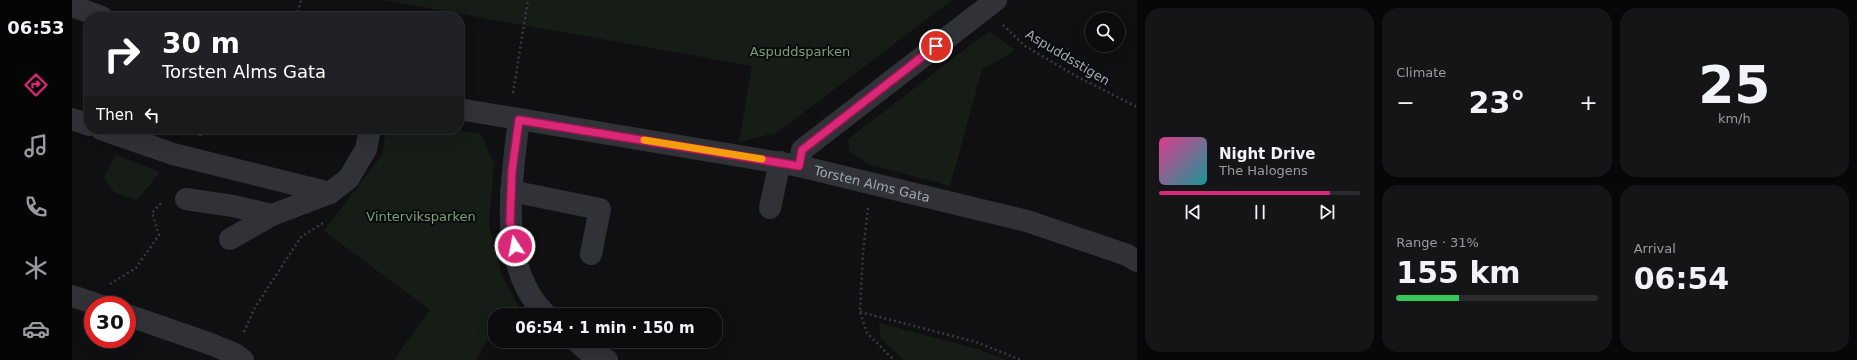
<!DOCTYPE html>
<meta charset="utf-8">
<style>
:root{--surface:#0c0c0e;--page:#151517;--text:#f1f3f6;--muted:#9a9b9e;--line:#2c2c2e;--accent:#db2777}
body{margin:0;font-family:"DejaVu Sans",sans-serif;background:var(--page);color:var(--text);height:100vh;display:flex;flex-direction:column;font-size:15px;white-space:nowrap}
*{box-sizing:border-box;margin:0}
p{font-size:13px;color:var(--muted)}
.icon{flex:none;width:22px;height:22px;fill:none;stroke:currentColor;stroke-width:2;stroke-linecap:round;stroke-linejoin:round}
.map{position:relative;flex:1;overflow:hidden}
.drawer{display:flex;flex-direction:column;gap:8px;padding:8px;background:#070708;width:720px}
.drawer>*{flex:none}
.hud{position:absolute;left:12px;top:12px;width:380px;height:122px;border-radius:16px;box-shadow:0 4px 16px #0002,0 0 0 1px var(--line);background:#202124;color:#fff;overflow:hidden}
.tools{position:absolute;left:1013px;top:12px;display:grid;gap:8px}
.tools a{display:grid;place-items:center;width:40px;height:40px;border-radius:50%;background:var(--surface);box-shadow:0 4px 16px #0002,0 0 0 1px var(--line);font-size:20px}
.speed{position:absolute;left:12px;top:296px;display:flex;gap:8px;font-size:20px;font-weight:700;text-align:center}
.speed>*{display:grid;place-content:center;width:52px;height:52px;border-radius:50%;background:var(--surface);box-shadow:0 4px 16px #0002,0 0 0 1px var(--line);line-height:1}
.speed .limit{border:6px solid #d22;background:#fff;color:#111}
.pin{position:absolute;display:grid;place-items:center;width:34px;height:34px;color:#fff;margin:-17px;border:2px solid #fff;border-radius:50%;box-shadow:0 1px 4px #0007}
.me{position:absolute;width:44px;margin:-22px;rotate:349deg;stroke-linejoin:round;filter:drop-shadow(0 0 3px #0008)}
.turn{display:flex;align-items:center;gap:14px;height:84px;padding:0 12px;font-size:18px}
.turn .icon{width:52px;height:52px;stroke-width:2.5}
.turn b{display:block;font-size:28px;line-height:34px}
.then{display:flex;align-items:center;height:38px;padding:0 12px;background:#0003;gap:8px;font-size:15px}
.big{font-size:30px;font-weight:700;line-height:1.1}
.drawer .card{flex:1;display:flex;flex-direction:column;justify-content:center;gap:6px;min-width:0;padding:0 14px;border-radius:16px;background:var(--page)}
.drawer .dial{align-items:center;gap:0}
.dial b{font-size:52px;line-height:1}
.song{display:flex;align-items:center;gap:12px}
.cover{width:48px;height:48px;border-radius:6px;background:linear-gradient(135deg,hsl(330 70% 55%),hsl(180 70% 35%))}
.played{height:4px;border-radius:2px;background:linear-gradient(90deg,var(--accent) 85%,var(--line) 85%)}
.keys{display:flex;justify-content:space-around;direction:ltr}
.heat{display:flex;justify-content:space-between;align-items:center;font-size:22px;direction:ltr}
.charge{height:6px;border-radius:3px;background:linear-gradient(90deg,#34c759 31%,var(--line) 0)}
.drawer .tiles{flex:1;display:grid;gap:8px;grid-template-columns:repeat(3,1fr)}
.card:first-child{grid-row:span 2}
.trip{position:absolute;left:416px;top:308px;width:234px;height:40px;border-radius:16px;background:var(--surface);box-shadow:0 4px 16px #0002,0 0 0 1px var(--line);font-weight:700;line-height:40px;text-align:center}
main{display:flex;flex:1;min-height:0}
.menu{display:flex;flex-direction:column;width:72px;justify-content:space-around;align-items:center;background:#050506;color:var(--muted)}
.menu .icon{width:28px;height:28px}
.menu .active{color:var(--accent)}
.menu b{font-size:18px;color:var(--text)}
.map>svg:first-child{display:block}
.green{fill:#161d17}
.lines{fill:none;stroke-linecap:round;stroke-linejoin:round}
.path{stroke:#373a3e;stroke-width:2.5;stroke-dasharray:2 3;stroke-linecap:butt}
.minor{stroke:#313237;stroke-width:22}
.route-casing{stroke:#8e194d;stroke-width:10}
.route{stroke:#db2777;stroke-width:7}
.slow{stroke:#f59e0b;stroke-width:7}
.labels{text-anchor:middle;stroke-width:4;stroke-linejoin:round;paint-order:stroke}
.park-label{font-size:13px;fill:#77a075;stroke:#0b0b0d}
.street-label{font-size:13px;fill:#a0a8b4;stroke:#0b0b0d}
</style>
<main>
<nav class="menu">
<b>06:53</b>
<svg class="icon active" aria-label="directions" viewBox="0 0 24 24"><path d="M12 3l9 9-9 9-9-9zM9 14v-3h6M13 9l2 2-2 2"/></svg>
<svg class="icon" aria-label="music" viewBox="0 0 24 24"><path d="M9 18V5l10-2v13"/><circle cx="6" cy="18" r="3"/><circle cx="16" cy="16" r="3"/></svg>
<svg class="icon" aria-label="phone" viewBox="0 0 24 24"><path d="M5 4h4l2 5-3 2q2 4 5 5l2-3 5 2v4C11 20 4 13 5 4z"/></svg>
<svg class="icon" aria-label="climate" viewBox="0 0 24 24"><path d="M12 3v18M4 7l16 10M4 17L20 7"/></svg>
<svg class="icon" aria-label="car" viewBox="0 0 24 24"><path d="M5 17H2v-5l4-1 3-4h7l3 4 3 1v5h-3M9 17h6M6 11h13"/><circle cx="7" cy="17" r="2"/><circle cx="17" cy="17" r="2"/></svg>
</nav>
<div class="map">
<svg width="1065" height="360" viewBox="0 0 1065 360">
<rect width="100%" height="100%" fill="#101012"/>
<path class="green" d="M311,0H880L706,132L667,142L680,66Z
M917,31L943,50L910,70L878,186L796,164L777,151L776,139Z
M314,129H380L409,134L422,163L417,225L430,277L452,315H423V328L404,360H322L358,310L252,231L310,155Z
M44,155L88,172L65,200L42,192L32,177Z
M807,323L906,349L934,360H832L809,339Z"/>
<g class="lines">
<path class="path" d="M224,17L229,0
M931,25L953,46L1004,76L1065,107
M441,93L456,0
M128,136L130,129
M796,208L791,252L788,312L795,333L822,360
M38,284L64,268L87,235L80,213L90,202
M788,312L904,342L949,360
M172,332L182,309L229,237L251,223"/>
<g class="minor">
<path d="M0,6L30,17"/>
<path id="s1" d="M387,109L727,166L955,221L1055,255L1065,261"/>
<path d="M0,119L17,125"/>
<path d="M447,120C440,175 428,246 459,296C463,303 469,309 474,315"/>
<path d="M29,129L101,154L258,193L277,178L294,149L298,129"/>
<path d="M727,166L730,150L924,0"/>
<path d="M439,191L528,209L519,254"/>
<path d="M114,199L161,206L200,215"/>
<path d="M698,208L708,162"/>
<path d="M158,239L200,215L258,193"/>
<path d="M0,296L27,305"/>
<path d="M55,315L136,343L163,354L171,360"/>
<path d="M504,341L519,354L535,360"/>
</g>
</g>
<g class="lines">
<g class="route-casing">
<path id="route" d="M443,246L438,222L440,170L447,120L727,166L730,150L864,46"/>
</g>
<use href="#route" class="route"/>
<path class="slow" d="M572,140L690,159"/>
</g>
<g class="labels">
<g class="park-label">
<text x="728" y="56">Aspuddsparken</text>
<text x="349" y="221">Vinterviksparken</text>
</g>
<g class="street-label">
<text transform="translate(996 57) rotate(31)" y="5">Aspuddsstigen</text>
<text dy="5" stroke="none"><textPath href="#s1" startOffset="420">Torsten Alms Gata</textPath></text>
</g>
</g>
</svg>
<div class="tools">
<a><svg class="icon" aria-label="search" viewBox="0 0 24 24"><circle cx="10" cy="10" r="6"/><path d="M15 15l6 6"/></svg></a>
</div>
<div class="speed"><div class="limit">30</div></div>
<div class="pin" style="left:864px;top:46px;background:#d93025"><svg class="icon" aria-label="arrive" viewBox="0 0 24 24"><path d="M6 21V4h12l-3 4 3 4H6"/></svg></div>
<svg class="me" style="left:443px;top:246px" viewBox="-20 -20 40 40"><circle r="17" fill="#db2777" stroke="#fff" stroke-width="3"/><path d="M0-11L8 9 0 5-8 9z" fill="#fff"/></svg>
<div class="trip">06:54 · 1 min · 150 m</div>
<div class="hud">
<div class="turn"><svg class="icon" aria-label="right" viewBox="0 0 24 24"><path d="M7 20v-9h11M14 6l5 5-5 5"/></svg><div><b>30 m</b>Torsten Alms Gata</div></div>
<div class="then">Then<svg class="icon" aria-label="left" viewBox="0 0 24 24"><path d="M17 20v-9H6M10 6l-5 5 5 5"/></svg></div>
</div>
</div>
<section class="drawer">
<div class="tiles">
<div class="card">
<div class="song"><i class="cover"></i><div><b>Night Drive</b><p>The Halogens</p></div></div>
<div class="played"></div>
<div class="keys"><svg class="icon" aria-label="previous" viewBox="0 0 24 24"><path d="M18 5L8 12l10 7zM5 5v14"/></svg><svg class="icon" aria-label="pause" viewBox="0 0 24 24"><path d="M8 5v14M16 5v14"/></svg><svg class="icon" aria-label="next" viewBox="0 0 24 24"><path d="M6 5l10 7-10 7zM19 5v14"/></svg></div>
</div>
<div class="card"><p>Climate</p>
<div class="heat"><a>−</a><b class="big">23°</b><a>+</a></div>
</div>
<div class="card dial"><b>25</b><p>km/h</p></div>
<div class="card"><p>Range · 31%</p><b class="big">155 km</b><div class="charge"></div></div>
<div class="card"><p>Arrival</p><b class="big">06:54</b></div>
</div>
</section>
</main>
